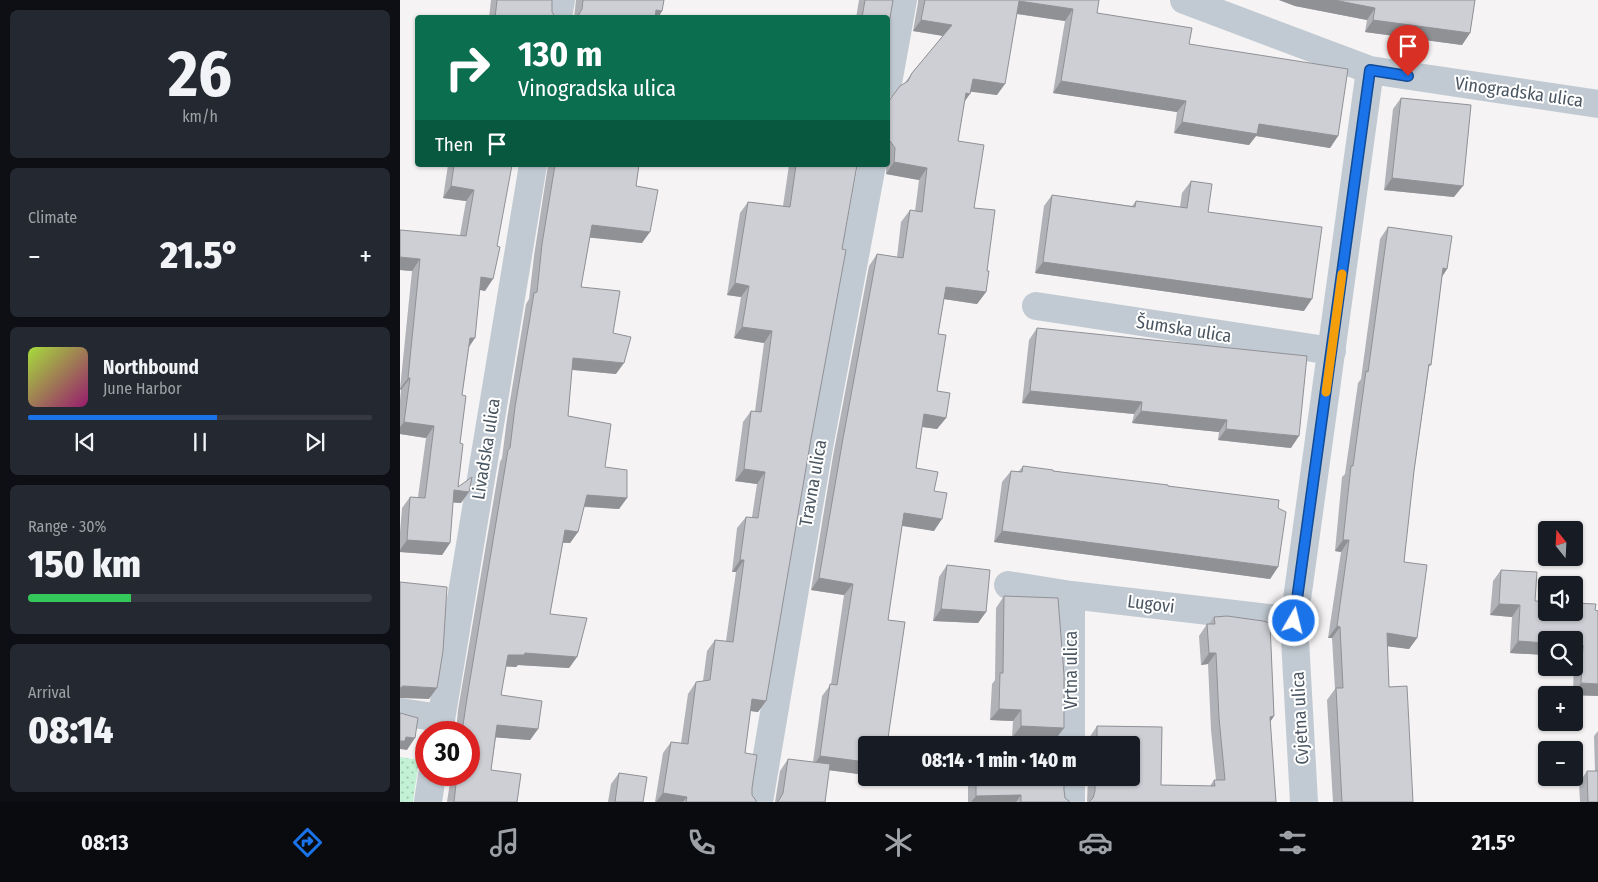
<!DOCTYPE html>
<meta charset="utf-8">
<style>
:root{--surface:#171b24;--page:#242831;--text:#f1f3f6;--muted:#9ea1a6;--line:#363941;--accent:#1a73e8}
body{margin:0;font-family:"Fira Sans Condensed",sans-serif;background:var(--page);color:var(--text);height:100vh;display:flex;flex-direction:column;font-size:19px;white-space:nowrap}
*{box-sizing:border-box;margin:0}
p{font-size:16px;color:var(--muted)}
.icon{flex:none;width:28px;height:28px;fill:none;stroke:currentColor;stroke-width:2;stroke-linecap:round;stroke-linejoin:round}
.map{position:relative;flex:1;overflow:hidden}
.panel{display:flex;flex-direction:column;gap:10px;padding:10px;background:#0d0f14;width:400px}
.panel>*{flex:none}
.top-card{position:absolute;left:15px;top:15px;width:475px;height:152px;border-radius:5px;box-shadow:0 1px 4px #0004;background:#0b6e4f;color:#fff;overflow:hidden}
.needle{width:32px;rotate:342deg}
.fabs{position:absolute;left:1138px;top:521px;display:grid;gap:10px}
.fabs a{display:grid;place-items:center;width:45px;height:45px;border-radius:5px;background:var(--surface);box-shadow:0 1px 4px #0004;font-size:25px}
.speed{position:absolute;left:15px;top:721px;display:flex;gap:10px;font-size:25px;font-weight:700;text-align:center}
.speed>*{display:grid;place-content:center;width:65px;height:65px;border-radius:50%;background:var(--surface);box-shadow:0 1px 4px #0004;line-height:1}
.speed .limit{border:8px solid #d22;background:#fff;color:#111}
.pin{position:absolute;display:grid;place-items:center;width:42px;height:42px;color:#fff;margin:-51px -21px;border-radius:50% 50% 50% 0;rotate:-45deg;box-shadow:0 0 5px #0007}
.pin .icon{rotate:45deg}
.me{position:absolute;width:55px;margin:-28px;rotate:8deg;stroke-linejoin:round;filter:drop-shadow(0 0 4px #0008)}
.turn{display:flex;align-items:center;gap:18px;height:105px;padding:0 20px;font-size:22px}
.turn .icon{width:65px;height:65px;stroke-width:2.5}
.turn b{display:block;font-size:35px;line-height:42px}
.then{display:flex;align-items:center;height:48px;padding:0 20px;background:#0003;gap:10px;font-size:19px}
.big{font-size:38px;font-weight:800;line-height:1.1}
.panel .widget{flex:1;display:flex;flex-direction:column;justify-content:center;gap:8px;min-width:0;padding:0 18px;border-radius:8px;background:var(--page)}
.panel .dial{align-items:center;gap:0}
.dial b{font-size:65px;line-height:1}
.song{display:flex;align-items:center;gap:15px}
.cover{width:60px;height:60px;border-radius:8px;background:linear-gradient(135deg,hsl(80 70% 55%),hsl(320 70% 35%))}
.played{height:5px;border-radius:2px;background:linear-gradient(90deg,var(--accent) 55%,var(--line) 55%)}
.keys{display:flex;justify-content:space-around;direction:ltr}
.heat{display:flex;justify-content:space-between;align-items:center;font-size:28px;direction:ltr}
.charge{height:8px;border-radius:4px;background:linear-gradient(90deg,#34c759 30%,var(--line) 0)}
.trip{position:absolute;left:458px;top:736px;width:282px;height:50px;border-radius:5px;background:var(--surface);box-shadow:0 1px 4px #0004;font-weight:800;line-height:50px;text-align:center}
.menu{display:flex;height:80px;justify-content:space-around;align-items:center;background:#090b0e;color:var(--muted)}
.menu .icon{width:35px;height:35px}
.menu .on{color:var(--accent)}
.menu b{font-size:22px;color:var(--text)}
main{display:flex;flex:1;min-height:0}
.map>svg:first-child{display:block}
.park{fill:url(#park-dots)}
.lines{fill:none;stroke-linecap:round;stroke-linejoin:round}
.minor{stroke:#c1cad2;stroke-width:28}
.wall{fill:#b0b2b7}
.shaded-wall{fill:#909195}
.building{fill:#cdcfd5;stroke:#909195}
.route-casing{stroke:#114b97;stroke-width:12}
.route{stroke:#1a73e8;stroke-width:9}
.slow{stroke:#f59e0b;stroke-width:9}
.labels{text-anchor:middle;stroke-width:4;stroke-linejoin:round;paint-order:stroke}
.street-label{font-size:18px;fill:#4a5661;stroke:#fff}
</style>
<main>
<section class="panel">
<div class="widget dial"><b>26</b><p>km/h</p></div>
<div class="widget"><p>Climate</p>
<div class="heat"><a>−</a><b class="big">21.5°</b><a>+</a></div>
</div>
<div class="widget">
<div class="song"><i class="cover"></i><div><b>Northbound</b><p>June Harbor</p></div></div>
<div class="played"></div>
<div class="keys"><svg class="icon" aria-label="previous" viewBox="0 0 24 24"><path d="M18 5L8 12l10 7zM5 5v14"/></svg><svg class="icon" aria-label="pause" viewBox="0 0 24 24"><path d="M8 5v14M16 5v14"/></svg><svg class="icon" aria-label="next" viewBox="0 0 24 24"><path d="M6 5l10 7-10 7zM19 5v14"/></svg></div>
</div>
<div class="widget"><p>Range · 30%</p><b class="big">150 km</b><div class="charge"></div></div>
<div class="widget"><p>Arrival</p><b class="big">08:14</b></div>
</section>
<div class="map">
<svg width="1198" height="802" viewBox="0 0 1198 802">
<defs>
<pattern id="park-dots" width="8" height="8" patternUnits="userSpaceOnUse" patternTransform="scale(1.25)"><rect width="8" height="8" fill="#c3f1d5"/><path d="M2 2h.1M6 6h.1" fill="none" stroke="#a0c6b0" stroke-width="1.8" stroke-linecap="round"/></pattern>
</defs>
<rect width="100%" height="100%" fill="#f5f3f3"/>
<path class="park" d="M0,757L19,760L13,802H0Z"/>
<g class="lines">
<path class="minor" d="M784,0L970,70L1198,104
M158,18L161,0
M488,83L503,0
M636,306L932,351
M608,585L671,595L894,621
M671,595V745
M0,712L41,718
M39,732L133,165
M671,778V802
M28,802L32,775
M359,802L418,453L472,165
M904,802L894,621L970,70"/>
</g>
<path class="wall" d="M91,0H152V12L156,18H89Z
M176,0H264L262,11L258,18H174Z
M459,0H493L488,18H456Z
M518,0H699L697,13L789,44L938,136L930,148L856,136L849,145L774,133L777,112L653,93L665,21L617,14L597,95L571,91L564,102L558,141L574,208L587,271L586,292L577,304L544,299L538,334L537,391L546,418L537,429L522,427L516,468L534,491V531L502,525L466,745V775L429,770L425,802H375L380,771L388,759L413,762L422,696L431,684L444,595L411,590L433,456L469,266L477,254L497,257L501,222L510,210L515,211L519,180L486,174V165H488V102L504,84L512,73L543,36L513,31L518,3Z
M879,0H1075L1070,33L1062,45L965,32L967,20L895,6Z
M1001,98L1054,197L984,190L993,109Z
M48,165H112L85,291L80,290L69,347L62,395L58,487L61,503L53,502L50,543L42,555L0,552V532L2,508L10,497H18L26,438L0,434V400L1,390L0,389L12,271L0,270L60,235L66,201L43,198Z
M148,165H239L236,186L242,243L190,237L181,287L213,333L216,374L172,370L168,416L227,498L219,509L184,507L178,532L170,543H163L150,614L177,657L169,668L118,665L116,667L106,666L101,695L138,729L130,740L96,737L91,770L117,802H47L51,775H69V732H56L58,710L100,462L102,458L107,419L126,304L129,299L134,256Z
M389,165H458L457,167L442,249L366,701L358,712L350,711L345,753L352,788V795L357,802H255L263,753L271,742L281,743L288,694L296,682L303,681L307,651L315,640L326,641L336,572H332L337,528L346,517H352L357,484L335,481L343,422L351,411H355L364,343L334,338L341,297L327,295L340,213L348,202L383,206Z
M791,181L808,212L904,311L635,273L644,206L652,195L732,206L736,201L780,207L782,193Z
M988,227L1047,269L1042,277L1031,365L1029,367L1014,471L1004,562L1017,638L1009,649L987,646L989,687L1013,802H933L927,700L935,689L932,638H928L941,552L935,551L942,477L945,474L958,383L961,379L980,239Z
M637,328L891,448L818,440L819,432L732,423L734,414L622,403L629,340Z
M623,466L653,471L768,486L878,508V567L870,579L594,542L602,482L611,471H619Z
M547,565L586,612L578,623L533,621L539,577Z
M1101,570L1135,601L1198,611V696L1173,695L1174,657V640H1146V655L1110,653L1112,617L1090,615L1093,581Z
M604,596L655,740L612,738L613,721L590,720L592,684L595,680L596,608Z
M827,616L863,621L870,623L874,716L870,722L876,802H687L688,778H731V745H689V738L697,726L762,727L761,785L810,786L814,780H816L811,730L808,664L801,665L799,636L807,624H809L814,617Z
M1198,731V802H1180L1179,783L1187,771H1195L1194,736Z
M219,773L243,802H208L211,784Z
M573,778H664V790L665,798L670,802H568V784Z"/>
<path class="shaded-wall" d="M879,0H934L975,8L967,20L895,6Z
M619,1L673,9L665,21L611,13Z
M256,10L262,11L258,18H250Z
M521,20L552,25L544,36L513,31Z
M973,20L1070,33L1062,45L965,32Z
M573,79L605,84L597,95L565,91Z
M661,81L786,101L777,112L653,93Z
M566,93L570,94L562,105Z
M782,122L859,124L938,136L930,148L856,136L849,145L774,133Z
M494,162L527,168L519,180L486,174Z
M992,178L1063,186L1054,197L984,190Z
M51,186L74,190L66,201L43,198Z
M192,225L250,232L242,243L184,237Z
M0,257L20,259L12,271L0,270Z
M643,262L912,299L904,311L635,273Z
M1043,268L1047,269L1039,281Z
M81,277L93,279L85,291L73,288Z
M335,283L349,286L341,297L327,295Z
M546,287L586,292L577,304L537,298Z
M342,327L372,331L364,343L334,338Z
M70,338H75L67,350Z
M173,358L224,363L216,374L165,369Z
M8,378H10L1,390L0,389Z
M630,391L742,402L734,414L622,403Z
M741,411L827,420L819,432L732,423Z
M524,414L546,418L537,429L516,426Z
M4,422L34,426L26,438L0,434V427Z
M826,429L899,436L891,448L818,440Z
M344,469L365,472L357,484L335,481Z
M54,490L69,492L61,503L45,502Z
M187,495L227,498L219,509L179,506Z
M504,513L542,519L534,531L496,525Z
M165,530L178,532L170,543L157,542Z
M602,531L878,567L870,579L594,542Z
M7,540L50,543L42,555L0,552V550Z
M943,540H949L941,552L935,551Z
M340,560H344L336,572H332Z
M419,578L453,584L444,595L411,590Z
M1099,604L1120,605L1112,617L1090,615Z
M541,609L586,612L578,623L533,621Z
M937,626L940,627L932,638H928Z
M987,633L1017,638L1009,649L978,645Z
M1118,641L1146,643V655L1110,653Z
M1174,645H1183L1174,657Z
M125,653L177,657L169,668L118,665L116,667L100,666L108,655Z
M809,653H816L808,664L801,665Z
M1181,683L1198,684V696L1173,695Z
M3,686L37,688L29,699L0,698V688Z
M352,699L366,701L358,712L344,710Z
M599,709L621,710L613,721L590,720Z
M874,716L866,728L870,717Z
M97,725L138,729L130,740L89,737Z
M621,726L664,728L655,740L612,738Z
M6,737L15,738L7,750L0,749V741Z
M420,756L466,762V775L412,768Z
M263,793L287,797L283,802H256Z
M621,795L616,802H571L576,796Z"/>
<path class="building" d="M97,0H152V12L156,18H95Z
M183,0H264L262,11L256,10L255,18H176L178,16L182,9Z
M465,0H493L488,30V18H462Z
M525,0H699L697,13L792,28L789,44L948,69L938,136L859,124L857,134L782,122L786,101L661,81L673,9L619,1L605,84L573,79L570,94L566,93L558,141L584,145L574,208L595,210L587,271H589L586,292L546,287L538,334L546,335L537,391L550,393L546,418L524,414L516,468L538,472L534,491L547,493L542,519L504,513L488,620L505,622L487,745H466V762L420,756L430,684L437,685L453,584L419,578L442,444L477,254L503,258L510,210L522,212L527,168L494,162L495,148L490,141L488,140V102L500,86L508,81L512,73L552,25L521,20Z
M934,0H1075L1070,33L973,20L975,8Z
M1001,98L1071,105L1063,186L992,178Z
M54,165H112L97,246L100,247L93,279L81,277L75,338H70L62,395L66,396L60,443L63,444L58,487L72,477L69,492L54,490L50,543L7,540L10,497L25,498L34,426L4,422L10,378H8L20,259L0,257V230L66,236L74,190L51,186Z
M155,165H239L236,186L258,190L250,232L192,225L181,287L220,291L213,333L231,337L224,363L173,358L168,416L211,424L205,467L227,470V498L187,495L178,532L165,530L150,614L187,618L177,657L125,653L124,655H108L101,695L142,701L138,729L97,725L91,770L121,774L117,802H54L57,775H69V732H62L67,698L108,450L110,448L115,407L134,293L137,292L142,244Z
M396,165H457L442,249L446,250L411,439L366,701L352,699L345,753L357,755L352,788V795L357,802H286L287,797L263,793L271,742L288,744L296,682L310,680L315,640L333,642L344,560H340L346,517L358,518L365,472L344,469L351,411L361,412L372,331L342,327L349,286L335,283L348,202L390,207Z
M791,181L812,184L808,212L922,227L912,299L643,262L652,195L735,207L736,201L787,208Z
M988,227L1052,236L1047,269L1043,268L1031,365L1029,364L1014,471L1004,562L1027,565L1017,638L987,633L989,687L1007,686L1013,802H942L936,688H943L940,627L937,626L949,540H943L951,466H953L966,371L968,372Z
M637,328L907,356L899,436L826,429L827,420L741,411L742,402L630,391Z
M623,466L653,470V471L768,485V486L879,500L878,508L886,512L878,567L602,531L611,471L622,472Z
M547,565L590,570L586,612L541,609Z
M1101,570L1137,572L1135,601H1146V612H1174V603L1196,604L1195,610L1198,611V684L1181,683L1183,645H1174V640H1146V643L1118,641L1120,605L1099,604Z
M0,582L47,587L43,651L37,688L3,686L0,688Z
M604,596L658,598L664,675V728L621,726V710L599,709L600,673H603Z
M827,616L863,621L870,623L874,716L870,717L876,802H689L693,798L695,791V778H731V745H697V726L762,727L761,785L815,786L814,780H825L819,718L816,653H809L807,624H815L814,617Z
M0,713L18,718L15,738L6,737L5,741H0Z
M388,759L430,764L425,802H377L379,800L383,793Z
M1187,771H1198V802H1188Z
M219,773L247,777L243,802H215Z
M576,778H664V790L665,798L670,802H621V795L576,796Z"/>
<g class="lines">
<g class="route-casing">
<path id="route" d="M894,621L970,70L1008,76"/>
</g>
<use href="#route" class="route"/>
<path class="slow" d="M926,392L942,274"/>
</g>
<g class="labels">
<g class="street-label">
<text transform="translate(1119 92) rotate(8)" y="6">Vinogradska ulica</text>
<text transform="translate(784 329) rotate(9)" y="6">Šumska ulica</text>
<text transform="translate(86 449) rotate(-81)" y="6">Livadska ulica</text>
<text transform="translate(413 483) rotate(-80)" y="6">Travna ulica</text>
<text transform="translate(751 604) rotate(7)" y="6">Lugovi</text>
<text transform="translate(671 670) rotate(-90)" y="6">Vrtna ulica</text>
<text transform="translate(900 718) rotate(-93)" y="6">Cvjetna ulica</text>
</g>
</g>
</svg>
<div class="fabs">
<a><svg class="needle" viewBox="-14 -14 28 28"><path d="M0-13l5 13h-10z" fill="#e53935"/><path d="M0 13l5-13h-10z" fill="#9ea1a6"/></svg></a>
<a><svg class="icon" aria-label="sound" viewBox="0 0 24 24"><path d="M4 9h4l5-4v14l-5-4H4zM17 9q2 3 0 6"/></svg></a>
<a><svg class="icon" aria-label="search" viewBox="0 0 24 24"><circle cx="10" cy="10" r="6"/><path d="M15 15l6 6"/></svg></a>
<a>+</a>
<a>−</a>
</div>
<div class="speed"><div class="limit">30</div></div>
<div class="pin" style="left:1008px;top:76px;background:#d93025"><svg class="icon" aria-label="arrive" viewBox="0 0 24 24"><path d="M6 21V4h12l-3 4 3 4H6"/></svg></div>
<svg class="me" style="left:894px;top:621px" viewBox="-20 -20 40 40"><circle r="17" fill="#1a73e8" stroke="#fff" stroke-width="3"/><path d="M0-11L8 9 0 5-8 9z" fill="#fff"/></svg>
<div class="trip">08:14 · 1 min · 140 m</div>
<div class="top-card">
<div class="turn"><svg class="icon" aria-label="right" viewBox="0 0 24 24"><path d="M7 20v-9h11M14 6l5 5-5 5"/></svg><div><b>130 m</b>Vinogradska ulica</div></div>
<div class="then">Then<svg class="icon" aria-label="arrive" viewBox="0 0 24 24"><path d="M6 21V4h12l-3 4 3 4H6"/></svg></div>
</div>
</div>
</main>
<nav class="menu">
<b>08:13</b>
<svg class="icon on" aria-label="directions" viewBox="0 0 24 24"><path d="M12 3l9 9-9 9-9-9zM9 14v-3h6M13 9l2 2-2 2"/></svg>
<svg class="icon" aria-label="music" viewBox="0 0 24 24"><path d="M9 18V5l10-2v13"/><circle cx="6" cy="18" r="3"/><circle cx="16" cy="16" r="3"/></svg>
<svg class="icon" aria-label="phone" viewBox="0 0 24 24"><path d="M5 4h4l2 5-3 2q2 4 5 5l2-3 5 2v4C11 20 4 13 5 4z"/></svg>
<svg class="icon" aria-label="climate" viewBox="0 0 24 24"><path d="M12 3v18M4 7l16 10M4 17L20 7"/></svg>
<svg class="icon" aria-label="car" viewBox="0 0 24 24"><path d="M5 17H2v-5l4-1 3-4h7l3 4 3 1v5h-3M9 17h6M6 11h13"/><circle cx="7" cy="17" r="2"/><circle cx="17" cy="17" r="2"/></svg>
<svg class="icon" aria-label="filters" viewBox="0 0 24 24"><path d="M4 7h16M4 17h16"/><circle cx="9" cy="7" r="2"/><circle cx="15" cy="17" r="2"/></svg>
<b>21.5°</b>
</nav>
